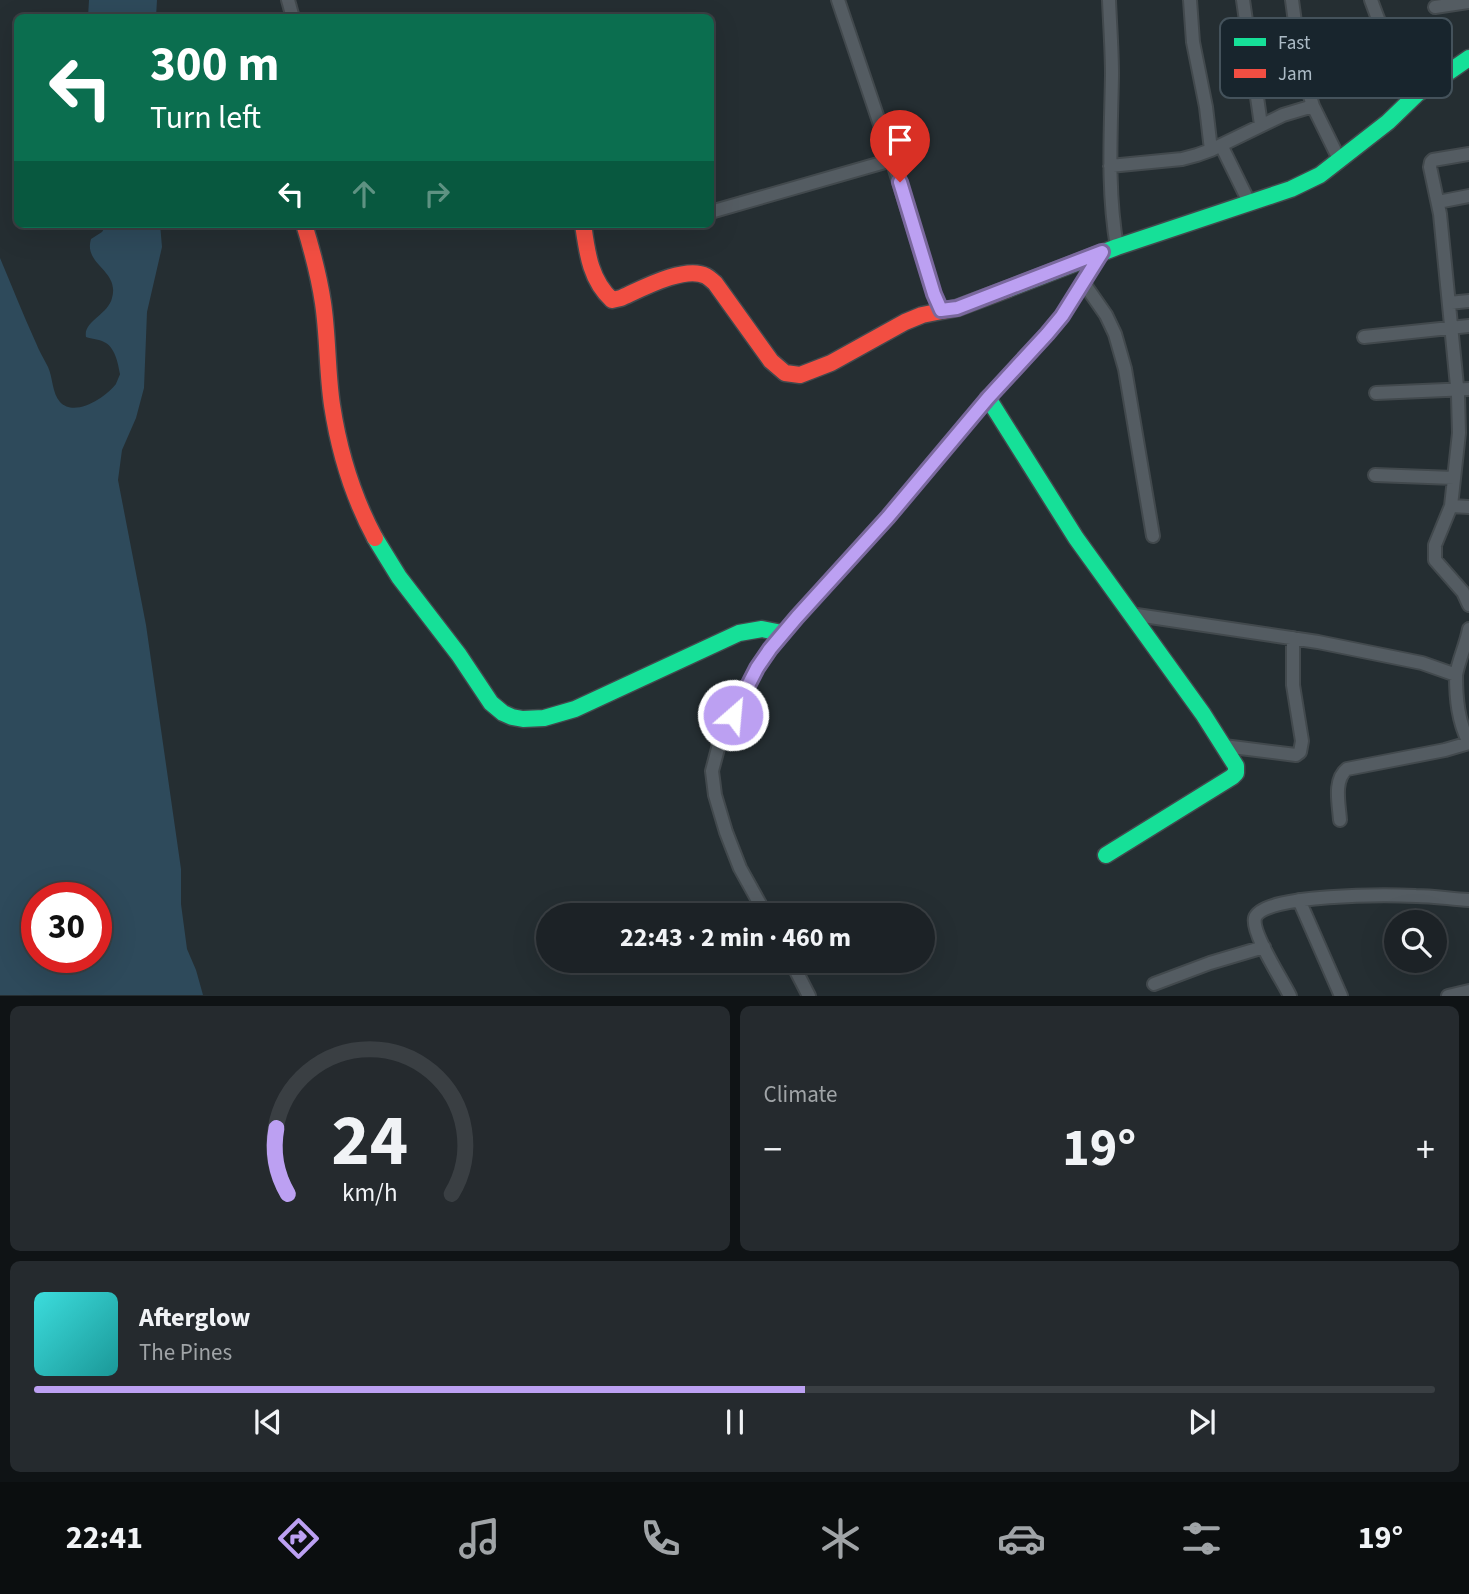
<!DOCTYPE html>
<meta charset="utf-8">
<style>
:root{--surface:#1c2226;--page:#252a2e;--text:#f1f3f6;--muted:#a0a4a7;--line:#3a3f43;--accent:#bca0f2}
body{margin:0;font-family:"Source Sans 3",sans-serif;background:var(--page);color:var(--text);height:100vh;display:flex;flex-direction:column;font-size:26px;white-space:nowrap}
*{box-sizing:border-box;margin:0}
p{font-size:23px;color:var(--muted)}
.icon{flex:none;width:38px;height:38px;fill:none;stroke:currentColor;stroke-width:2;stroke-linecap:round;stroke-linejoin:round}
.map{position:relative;height:996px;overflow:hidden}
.drawer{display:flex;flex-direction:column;gap:10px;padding:10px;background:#0f1315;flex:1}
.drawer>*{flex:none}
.top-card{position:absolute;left:14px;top:14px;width:700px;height:214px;border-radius:10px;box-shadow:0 7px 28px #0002,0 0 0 2px var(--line);background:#0b6e4f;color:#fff;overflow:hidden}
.controls{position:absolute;left:1384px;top:910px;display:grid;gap:14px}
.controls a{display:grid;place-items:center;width:63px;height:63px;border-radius:50%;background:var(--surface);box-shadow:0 7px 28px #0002,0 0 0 2px var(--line);font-size:35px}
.speed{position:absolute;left:21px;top:882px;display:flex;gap:14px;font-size:35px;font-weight:700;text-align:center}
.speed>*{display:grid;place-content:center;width:91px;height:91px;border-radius:50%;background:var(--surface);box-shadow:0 7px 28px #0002,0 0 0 2px var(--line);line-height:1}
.speed .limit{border:10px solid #d22;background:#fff;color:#111}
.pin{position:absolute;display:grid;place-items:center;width:60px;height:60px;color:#fff;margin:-72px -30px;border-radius:50% 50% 50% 0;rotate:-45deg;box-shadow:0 0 7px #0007}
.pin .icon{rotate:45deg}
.me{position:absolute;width:77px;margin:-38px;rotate:27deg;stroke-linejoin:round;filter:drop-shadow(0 0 5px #0008)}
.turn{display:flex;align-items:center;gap:24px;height:147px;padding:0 21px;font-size:32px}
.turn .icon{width:91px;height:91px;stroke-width:2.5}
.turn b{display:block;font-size:49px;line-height:60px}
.lanes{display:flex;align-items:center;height:66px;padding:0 21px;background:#0003;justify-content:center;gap:35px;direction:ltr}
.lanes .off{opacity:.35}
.big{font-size:52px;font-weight:700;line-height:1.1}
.drawer .widget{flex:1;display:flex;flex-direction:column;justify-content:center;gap:10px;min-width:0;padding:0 24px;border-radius:10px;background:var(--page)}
.drawer .dial{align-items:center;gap:0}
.dial svg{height:182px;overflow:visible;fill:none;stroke:var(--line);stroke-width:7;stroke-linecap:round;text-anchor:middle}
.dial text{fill:var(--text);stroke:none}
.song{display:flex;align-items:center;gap:21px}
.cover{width:84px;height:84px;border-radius:10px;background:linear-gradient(135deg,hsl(180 70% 55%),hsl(180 70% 35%))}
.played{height:7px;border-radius:4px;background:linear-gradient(90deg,var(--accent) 55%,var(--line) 55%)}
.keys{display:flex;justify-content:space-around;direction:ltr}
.heat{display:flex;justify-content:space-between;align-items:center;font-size:38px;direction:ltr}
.drawer .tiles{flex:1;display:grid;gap:10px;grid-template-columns:1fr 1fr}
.widget:last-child{grid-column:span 2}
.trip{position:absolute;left:536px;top:903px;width:399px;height:70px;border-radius:35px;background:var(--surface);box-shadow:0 7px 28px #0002,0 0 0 2px var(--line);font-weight:700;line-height:70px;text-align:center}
.menu{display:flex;height:112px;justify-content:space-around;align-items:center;background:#0b0e0f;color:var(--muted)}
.menu .icon{width:49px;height:49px}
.menu .current{color:var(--accent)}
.menu b{font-size:32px;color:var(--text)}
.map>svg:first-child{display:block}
.water{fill:#2e4a5b;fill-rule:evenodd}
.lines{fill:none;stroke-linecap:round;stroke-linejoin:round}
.street-casing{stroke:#42494d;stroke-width:16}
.fast-casing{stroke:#42494d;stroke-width:19}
.jam-casing{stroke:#42494d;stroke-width:19}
.street{stroke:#545c62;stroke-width:12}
.fast{stroke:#16e098;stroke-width:16}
.jam{stroke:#f24e42;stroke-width:16}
.route-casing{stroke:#7a689d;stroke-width:18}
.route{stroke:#bca0f2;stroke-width:12}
.key{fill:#18252d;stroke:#44525b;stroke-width:2}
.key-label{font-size:19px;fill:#acbbc6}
</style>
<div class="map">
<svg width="1469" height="996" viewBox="0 0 1469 996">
<rect width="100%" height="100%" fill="#252e32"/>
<path class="water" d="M89,0H157L156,17H88Z
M107,224H160L162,247L147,312L144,388L136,418L122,450L118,480L146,625L181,869V904L187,949L196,970L203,995H0V258C12,286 23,315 36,343C39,351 44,359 48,367C53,378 52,393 60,402C75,418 106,397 116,384C116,383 120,375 120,374C118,363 115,347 104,342C99,339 92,339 86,337C83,321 108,315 112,298C120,270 83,265 91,239L102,232ZM37,898H96V957H37Z"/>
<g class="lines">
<g class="street-casing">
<path id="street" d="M288,0L293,18
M838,0L892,160L934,294L941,310
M1109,0C1110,25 1112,50 1112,75C1111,133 1107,189 1117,247
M1190,0L1193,42L1206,107L1211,150
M1243,0L1261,125
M1292,0L1301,67L1313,106L1340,161
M1371,0C1384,36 1395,62 1417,94
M1435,7L1469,2
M1221,145L1249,202
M1469,154L1433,160L1431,162L1430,167L1440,214L1458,396L1459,433L1451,506L1469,507
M1110,166L1182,159L1197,155L1211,150L1283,115L1313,106
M1438,202L1469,196
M714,211L892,160
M1083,282L1106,315L1115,334L1125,369L1153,536
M1449,303L1469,301
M1364,337L1469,326
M1376,393L1469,389
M1375,475L1454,478
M1451,506L1435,545V560L1463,592L1469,605
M1130,614L1318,642L1422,663L1456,675C1456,699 1458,721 1469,743
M1456,675C1459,659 1466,645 1469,629
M1224,746L1296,755L1300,752L1302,741L1293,685V638
M1340,820C1339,804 1333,780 1347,769L1445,750L1469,743
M1299,900L1341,996
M766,915L740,868L726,832L715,795L712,771L721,737L757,668L770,649L797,617L888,517L988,398L1047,334L1062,316L1102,252
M791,961L809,996
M1154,984L1210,963L1264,947
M1290,996C1283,981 1251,933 1255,918C1263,893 1391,895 1416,896C1433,896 1451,899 1469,900
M1448,996L1469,991"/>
</g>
<g class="fast-casing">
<path id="fast" d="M1008,289L1117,247L1291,189L1320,175L1388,122L1417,94L1469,58
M988,398L1076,538L1203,714L1236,766V773L1232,777L1106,855
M375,538L399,577L459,655L491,703L503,713L512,717L523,719L544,718L575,709L739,633L762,629L782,633"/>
</g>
<g class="jam-casing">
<path id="jam" d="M304,224C312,250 319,276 323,303C328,336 327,371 332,405C339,451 353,497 375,538
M583,224C587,252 590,280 612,300L621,298C641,289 685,265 706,276C710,278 712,281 715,283L771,361L785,373L800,375L831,363L905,322L922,315L957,308L1008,289"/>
</g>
<use href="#street" class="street"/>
<use href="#fast" class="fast"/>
<use href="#jam" class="jam"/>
</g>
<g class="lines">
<g class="route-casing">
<path id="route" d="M733,715L757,668L770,649L797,617L888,517L988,398L1047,334L1062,316L1102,252L957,308L941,310L934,294L900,182"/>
</g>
<use href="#route" class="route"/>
</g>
<rect x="1220" y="18" width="232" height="80" rx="10" class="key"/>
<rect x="1234" y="38" width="32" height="8" fill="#16e098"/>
<rect x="1234" y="69" width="32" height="9" fill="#f24e42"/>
<g class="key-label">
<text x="1278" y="49">Fast</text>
<text x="1278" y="80">Jam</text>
</g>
</svg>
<div class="controls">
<a><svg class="icon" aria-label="search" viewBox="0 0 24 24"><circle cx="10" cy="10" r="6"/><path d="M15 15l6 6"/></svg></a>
</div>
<div class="speed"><div class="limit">30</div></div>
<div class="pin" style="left:900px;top:182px;background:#d93025"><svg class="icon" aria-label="arrive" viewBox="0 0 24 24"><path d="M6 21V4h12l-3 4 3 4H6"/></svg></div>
<svg class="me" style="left:733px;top:715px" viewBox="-20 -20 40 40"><circle r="17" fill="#bca0f2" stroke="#fff" stroke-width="3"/><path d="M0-11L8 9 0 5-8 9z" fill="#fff"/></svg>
<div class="trip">22:43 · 2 min · 460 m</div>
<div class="top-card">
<div class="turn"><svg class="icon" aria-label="left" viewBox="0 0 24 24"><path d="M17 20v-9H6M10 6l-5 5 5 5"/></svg><div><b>300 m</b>Turn left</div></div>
<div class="lanes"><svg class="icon" aria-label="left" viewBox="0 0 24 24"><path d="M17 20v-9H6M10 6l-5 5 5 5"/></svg><svg class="icon off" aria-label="ahead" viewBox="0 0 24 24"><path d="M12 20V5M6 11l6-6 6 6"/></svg><svg class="icon off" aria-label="right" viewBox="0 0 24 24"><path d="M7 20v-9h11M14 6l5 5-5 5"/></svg></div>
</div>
</div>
<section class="drawer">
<div class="tiles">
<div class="widget dial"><svg viewBox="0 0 100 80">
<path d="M14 69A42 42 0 1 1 86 69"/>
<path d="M14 69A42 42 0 0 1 9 40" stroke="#bca0f2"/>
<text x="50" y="56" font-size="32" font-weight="700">24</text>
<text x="50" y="72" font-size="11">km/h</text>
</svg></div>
<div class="widget"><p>Climate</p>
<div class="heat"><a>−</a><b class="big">19°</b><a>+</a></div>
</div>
<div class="widget">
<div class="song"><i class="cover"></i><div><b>Afterglow</b><p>The Pines</p></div></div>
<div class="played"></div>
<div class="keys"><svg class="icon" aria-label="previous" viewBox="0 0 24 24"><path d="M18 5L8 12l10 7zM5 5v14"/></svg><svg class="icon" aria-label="pause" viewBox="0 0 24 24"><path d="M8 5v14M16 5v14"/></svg><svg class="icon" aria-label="next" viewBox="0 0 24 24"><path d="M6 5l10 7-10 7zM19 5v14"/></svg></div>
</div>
</div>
</section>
<nav class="menu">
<b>22:41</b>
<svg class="icon current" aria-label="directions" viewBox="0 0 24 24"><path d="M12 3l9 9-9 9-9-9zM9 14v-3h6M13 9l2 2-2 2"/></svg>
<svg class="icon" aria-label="music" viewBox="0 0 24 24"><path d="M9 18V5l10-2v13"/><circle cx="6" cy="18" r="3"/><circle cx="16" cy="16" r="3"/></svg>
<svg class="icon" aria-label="phone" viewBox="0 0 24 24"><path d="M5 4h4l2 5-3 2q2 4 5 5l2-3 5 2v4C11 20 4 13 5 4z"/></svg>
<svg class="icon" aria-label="climate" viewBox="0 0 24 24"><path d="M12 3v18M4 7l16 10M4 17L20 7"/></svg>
<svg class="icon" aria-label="car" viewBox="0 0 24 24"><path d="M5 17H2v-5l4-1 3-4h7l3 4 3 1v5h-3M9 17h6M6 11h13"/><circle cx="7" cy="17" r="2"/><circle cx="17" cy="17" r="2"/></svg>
<svg class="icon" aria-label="filters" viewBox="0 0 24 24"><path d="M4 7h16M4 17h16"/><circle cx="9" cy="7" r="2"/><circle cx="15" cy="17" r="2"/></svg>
<b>19°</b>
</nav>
